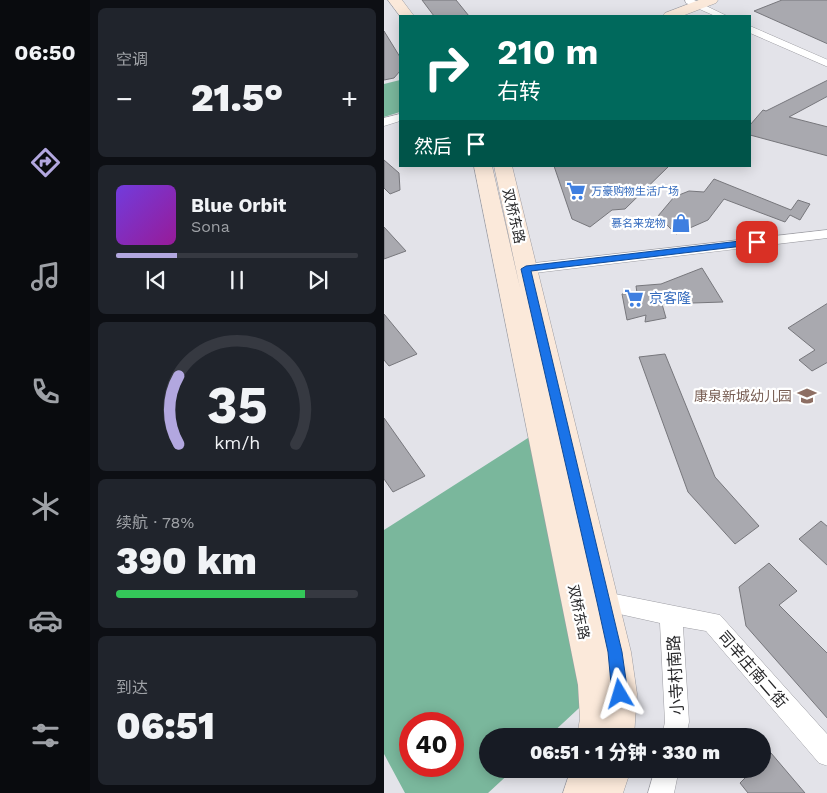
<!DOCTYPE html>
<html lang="zh">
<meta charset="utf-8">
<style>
:root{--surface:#171b24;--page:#20242c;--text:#f1f3f6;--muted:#9ea1a6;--line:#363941;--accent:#b2a7df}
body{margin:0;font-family:"Work Sans","Noto Sans SC",sans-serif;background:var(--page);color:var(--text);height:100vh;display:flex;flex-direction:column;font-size:19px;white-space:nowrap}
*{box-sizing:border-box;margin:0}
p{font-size:16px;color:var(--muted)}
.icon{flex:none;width:28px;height:28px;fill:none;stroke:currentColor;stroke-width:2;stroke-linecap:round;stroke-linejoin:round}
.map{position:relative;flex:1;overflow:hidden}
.sheet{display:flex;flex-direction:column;gap:8px;padding:8px;background:#0d0f14;width:294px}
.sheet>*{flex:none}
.hud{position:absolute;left:15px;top:15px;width:352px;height:152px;border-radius:0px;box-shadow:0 2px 12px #0003;background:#00695c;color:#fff;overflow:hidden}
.speed{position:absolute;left:15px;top:712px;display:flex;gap:10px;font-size:25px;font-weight:700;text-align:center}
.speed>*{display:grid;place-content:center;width:65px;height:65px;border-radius:50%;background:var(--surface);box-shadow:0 2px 12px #0003;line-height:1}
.speed .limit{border:8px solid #d22;background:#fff;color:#111}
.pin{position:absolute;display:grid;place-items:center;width:42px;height:42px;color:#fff;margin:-21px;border-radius:10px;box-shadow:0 2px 8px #0006}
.me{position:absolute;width:55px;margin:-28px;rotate:353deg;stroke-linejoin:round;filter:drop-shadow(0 0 4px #0008)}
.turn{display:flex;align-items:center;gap:18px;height:105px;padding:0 15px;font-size:22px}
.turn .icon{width:65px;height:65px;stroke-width:2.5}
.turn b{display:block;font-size:35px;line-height:42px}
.then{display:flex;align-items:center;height:48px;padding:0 15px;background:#0003;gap:10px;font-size:19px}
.big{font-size:38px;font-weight:800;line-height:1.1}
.sheet .widget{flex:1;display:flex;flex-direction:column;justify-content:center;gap:8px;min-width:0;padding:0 18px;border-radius:8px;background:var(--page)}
.sheet .dial{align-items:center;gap:0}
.dial svg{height:130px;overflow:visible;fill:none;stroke:var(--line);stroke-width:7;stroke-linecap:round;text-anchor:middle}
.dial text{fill:var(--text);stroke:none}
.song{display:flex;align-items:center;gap:15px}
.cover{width:60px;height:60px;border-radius:8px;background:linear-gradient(135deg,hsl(260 70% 55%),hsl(300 70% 35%))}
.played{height:5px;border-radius:2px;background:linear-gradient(90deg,var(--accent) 25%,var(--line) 25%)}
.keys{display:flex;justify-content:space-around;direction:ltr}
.heat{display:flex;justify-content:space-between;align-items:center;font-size:28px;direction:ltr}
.charge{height:8px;border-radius:4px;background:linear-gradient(90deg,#34c759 78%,var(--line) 0)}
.trip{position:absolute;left:95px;top:728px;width:292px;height:50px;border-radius:25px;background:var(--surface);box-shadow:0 2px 12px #0003;font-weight:800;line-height:50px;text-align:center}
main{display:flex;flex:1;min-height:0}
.menu{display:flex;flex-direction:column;width:90px;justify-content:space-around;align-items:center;background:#090b0e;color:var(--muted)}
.menu .icon{width:35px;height:35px}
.menu .on{color:var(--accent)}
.menu b{font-size:22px;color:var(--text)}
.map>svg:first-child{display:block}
.forest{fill:#7ab79c;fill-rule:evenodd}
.building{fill:#a9a9af;stroke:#77777c}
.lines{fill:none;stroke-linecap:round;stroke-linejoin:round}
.street-casing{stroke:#9e9ea4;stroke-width:1}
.secondary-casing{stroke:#9e9ea4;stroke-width:1}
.street{fill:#fff;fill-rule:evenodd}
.secondary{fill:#fbe9da;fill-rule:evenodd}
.route{fill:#1a73e8;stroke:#114b97}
.labels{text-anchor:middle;stroke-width:4.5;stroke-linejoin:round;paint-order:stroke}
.far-shop-label{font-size:11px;fill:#366cbe;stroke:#fff;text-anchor:start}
.street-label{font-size:14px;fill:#28282a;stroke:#fff}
.shop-label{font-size:14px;fill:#366cbe;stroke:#fff;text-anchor:start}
.education-label{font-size:14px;fill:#785e54;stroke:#fff;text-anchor:end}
.near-street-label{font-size:16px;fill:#28282a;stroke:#fff}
</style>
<main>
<nav class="menu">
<b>06:50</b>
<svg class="icon on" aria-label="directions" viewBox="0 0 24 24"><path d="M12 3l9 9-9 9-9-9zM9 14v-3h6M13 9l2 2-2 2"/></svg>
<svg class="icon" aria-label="music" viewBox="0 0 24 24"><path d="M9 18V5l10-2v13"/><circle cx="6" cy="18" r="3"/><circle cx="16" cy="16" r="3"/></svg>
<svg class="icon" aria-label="phone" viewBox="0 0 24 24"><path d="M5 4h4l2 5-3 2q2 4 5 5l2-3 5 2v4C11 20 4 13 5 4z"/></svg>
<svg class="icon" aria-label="climate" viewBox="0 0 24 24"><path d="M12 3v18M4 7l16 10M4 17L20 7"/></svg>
<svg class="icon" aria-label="car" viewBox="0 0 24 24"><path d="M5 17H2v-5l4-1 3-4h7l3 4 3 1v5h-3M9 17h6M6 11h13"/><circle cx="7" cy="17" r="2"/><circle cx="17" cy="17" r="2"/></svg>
<svg class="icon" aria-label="filters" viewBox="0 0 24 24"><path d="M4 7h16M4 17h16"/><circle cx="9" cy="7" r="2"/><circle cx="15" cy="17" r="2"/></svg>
</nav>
<section class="sheet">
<div class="widget"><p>空调</p>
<div class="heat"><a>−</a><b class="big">21.5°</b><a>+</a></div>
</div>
<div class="widget">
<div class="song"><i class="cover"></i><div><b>Blue Orbit</b><p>Sona</p></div></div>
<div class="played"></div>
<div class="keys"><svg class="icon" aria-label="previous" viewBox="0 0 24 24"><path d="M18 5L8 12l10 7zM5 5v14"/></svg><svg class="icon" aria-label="pause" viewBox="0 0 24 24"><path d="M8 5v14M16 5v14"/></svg><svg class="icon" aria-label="next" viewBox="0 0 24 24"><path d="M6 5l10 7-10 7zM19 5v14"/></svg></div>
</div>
<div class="widget dial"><svg viewBox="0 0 100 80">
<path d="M14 69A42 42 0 1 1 86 69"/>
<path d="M14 69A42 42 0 0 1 14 27" stroke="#b2a7df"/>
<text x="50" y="56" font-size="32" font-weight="700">35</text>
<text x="50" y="72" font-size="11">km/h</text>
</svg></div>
<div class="widget"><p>续航 · 78%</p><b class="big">390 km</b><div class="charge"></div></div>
<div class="widget"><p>到达</p><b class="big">06:51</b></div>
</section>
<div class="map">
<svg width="444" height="793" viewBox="0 0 444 793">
<rect width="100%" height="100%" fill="#e3e3e9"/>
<path class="forest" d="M16,80V112L0,117V84Z
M158,429L208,696L165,736H104V769H130L104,793H21L0,754V530ZM26,724H69V766H26Z"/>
<path class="building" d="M38,0H72L85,16H50Z
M398,0H444V44L370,11Z
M0,31L16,57V71L10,78L0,80Z
M444,80V96L405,117L444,127V156L366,135V125L379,110L382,111Z
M0,160L15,173L16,190L6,194L0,188Z
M170,166H285L241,209L228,210L206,227L188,219Z
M330,179L407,210L414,200L426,204L416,220L406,215L401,222L340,199L324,220L292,234L274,216L290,197L305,191L320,192Z
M0,227L22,251L0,259Z
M318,268L339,302L278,304L282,318L261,322L262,315L243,320L238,294L253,293L252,286L277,284Z
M444,303V362L428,371L415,360L431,350L404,328Z
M0,314L33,354L5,366L0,360Z
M281,354L331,477L375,526L351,544L304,492L255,357Z
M0,418L41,476L9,492L0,479Z
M437,521L444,527V566L415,539Z
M385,563L413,591L395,605L444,654V719L362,626L355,587Z
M387,753L421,793H364L356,783L370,769H379V761Z"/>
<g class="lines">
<g class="street-casing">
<path id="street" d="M301,0H310L343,16H331L302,3Z
M366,26L444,60V67L366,33Z
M16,114V121L0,126V118Z
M444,230V238L142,274L137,272L135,269L137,266L142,264Z
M221,592L336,615L444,735V766L435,763L322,631L299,627L305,722L302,736H278L281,722L276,623L213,609L210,602L213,595Z
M271,769H295L290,793H264Z"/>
</g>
<g class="secondary-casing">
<path id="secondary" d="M4,0H18L30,16H16Z
M315,0H334L332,3L298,16H279L281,13Z
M90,166H108L136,288L110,166H128L247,652L253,694L250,736H193L196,719L194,685Z
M187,769H247L239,793H179Z"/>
</g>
<use href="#street" class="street"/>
<use href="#secondary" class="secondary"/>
</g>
<path class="route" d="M373,239L376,240V244L147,271L238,652L244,694L241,700L236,702L231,700L228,694L224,652L213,602L137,269L142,266Z"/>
<defs>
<g id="supermarket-bare" transform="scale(1.5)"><path d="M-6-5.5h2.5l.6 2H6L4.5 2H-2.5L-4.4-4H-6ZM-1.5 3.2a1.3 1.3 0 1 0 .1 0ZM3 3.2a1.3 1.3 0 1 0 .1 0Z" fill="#3f7fe0" stroke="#fff" stroke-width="2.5" paint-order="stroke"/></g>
<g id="shop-bare" transform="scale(1.5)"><path d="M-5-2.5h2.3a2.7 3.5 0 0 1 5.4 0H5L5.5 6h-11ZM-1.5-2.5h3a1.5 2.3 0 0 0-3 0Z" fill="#3f7fe0" stroke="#fff" stroke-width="2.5" paint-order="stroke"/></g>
<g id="school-bare" transform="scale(1.5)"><path d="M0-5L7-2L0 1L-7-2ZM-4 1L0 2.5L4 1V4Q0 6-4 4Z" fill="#8d6e63" stroke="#fff" stroke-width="2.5" paint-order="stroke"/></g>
</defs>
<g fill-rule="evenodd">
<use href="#supermarket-bare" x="192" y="191"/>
<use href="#shop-bare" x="297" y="223"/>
<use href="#supermarket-bare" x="250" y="298"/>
<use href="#school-bare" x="423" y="396"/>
</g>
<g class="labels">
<g class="far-shop-label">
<text x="207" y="195">万豪购物生活广场</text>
<text x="282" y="227" text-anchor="end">慕名来宠物</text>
</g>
<g class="street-label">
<text transform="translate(130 216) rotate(77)" y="5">双桥东路</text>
<text transform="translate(195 612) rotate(78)" y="5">双桥东路</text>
</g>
<g class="shop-label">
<text x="265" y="303">京客隆</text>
</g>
<g class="education-label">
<text x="408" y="401">康泉新城幼儿园</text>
</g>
<g class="near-street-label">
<text transform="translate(369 669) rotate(49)" y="6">司辛庄南二街</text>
<text transform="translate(291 675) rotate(-93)" y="6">小寺村南路</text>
</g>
</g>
</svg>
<div class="speed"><div class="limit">40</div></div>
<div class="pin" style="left:373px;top:242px;background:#d93025"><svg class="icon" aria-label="arrive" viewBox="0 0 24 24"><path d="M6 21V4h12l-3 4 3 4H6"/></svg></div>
<svg class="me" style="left:236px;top:694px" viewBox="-20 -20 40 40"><path d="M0-17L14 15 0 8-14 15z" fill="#1a73e8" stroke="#fff" stroke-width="4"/></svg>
<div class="trip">06:51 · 1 分钟 · 330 m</div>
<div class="hud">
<div class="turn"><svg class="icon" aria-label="right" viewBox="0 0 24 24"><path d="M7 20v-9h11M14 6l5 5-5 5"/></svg><div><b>210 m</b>右转</div></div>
<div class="then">然后<svg class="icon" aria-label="arrive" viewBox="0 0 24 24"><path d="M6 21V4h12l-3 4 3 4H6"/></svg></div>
</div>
</div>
</main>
